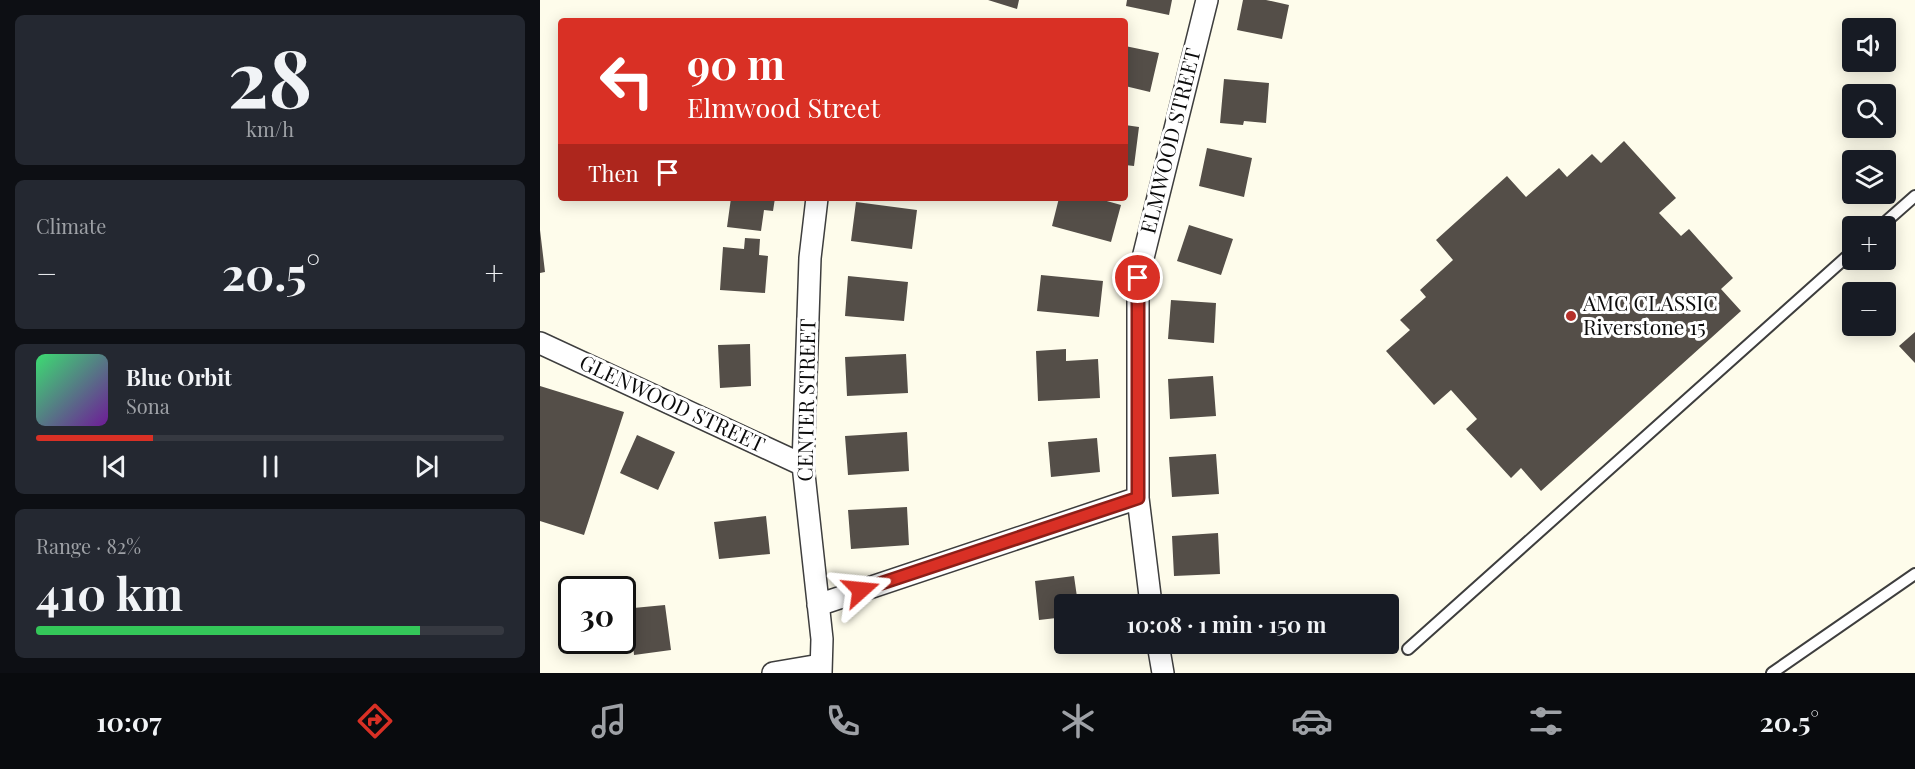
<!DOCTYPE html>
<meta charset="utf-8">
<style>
:root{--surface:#171b24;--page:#242831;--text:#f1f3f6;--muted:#9ea1a6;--line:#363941;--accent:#d93025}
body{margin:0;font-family:"Playfair Display",serif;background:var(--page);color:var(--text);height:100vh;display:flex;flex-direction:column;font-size:22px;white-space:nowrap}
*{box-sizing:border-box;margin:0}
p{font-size:20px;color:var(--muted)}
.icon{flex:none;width:33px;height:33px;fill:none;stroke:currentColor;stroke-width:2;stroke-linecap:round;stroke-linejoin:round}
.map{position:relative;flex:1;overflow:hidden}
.details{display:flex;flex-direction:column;gap:15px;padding:15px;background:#0d0f14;width:540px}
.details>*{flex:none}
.banner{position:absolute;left:18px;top:18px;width:570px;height:183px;border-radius:6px;box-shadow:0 3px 15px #0003;background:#d93025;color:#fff;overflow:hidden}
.tools{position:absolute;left:1302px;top:18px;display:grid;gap:12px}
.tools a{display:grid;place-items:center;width:54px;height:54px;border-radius:6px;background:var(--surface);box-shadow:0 3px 15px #0003;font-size:30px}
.speed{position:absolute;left:18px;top:576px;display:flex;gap:12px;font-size:30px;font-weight:700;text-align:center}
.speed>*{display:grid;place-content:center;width:78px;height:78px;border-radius:50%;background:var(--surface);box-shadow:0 3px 15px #0003;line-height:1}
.speed .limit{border:3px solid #111;border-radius:9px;background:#fff;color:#111}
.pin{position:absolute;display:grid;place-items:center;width:51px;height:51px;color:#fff;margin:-26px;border:3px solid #fff;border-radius:50%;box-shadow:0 2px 6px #0007}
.me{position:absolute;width:66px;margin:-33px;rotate:72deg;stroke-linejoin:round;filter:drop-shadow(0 0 4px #0008)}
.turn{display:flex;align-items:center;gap:21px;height:126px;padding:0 30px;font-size:27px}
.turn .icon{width:78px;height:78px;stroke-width:2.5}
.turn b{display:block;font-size:42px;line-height:51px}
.then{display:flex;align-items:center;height:57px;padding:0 30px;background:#0003;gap:12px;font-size:22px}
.big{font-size:45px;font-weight:700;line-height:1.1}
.details .widget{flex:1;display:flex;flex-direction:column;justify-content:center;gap:9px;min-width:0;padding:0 21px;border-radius:9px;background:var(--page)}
.details .dial{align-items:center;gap:0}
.dial b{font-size:78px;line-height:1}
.song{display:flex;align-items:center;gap:18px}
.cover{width:72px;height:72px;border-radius:9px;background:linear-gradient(135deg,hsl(140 70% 55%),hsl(280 70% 35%))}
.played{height:6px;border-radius:3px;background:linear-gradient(90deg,var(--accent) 25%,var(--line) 25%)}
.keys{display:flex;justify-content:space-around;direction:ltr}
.heat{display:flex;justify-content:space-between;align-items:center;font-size:33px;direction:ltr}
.charge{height:9px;border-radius:4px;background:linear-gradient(90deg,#34c759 82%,var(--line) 0)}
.trip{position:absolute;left:514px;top:594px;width:345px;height:60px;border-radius:6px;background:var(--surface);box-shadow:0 3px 15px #0003;font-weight:700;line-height:60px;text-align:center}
.dock{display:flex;height:96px;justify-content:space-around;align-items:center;background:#090b0e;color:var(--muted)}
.dock .icon{width:42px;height:42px}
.dock .selected{color:var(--accent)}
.dock b{font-size:27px;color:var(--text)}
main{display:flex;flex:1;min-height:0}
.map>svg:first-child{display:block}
.building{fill:#544e48}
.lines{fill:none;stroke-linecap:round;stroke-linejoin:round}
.lane-casing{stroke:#3e3e3e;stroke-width:14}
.street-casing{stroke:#3e3e3e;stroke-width:24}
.lane{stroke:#fff;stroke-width:10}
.street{stroke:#fff;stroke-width:21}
.route-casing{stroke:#8d1f18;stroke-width:15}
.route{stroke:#d93025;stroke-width:10}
.poi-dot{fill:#b5312a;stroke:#fff;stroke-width:2}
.labels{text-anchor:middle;stroke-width:6;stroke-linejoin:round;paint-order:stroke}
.street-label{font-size:21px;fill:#0b0b0b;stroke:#fff}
.poi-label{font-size:21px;fill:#0b0b0b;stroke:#fff;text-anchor:start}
</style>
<main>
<section class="details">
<div class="widget dial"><b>28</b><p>km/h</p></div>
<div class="widget"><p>Climate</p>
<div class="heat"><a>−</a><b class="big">20.5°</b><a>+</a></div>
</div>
<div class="widget">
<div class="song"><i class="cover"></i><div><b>Blue Orbit</b><p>Sona</p></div></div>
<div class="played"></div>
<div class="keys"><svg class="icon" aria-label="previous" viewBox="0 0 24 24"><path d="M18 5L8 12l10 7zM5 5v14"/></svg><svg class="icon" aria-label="pause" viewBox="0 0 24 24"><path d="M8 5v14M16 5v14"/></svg><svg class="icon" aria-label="next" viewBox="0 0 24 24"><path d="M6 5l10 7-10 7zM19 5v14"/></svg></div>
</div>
<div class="widget"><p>Range · 82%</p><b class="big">410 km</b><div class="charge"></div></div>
</section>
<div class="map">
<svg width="1375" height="673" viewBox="0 0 1375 673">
<rect width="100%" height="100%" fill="#fefceb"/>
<path class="building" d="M448,0H479L477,9Z
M587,0H632L629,15L586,6Z
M703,0H726L749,5L742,39L697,30Z
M585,46L619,53L610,92L585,86Z
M684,79L729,83L726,123L704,121L703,125L680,123Z
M585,125L599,127L594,166L585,165Z
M1084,141L1136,198L1119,213L1141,236L1149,229L1193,278L1181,289L1201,311L1001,491L981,468L971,478L926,429L937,419L911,390L894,405L846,351L870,330L860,320L886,297L880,290L913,260L896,240L967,176L986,197L1019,168L1027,177L1052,154L1061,163Z
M667,148L712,158L704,197L659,186Z
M191,198H235L233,211L224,210L221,231L187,227Z
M519,198H556L581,205L571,242L512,226Z
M316,202L377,210L372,249L311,241Z
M649,225L693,239L681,275L637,261Z
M0,230L5,272L0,273Z
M205,238L220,239L219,255L228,256L225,293L180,290L183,247L204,249Z
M501,275L563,281L559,317L497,311Z
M308,276L368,282L364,321L305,316Z
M631,300L676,303L674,343L628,339Z
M1375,332V363L1359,346Z
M210,344L211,386L180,388L178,345Z
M526,349V361L558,359L560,398L498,401L496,351Z
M366,354L368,393L307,396L305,357Z
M673,376L676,416L630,419L628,379Z
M0,386L84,412L44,535L0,521Z
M367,432L369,471L308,475L305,436Z
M97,435L135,452L118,490L80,473Z
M557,438L560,472L511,477L508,442Z
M676,454L679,494L632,497L629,457Z
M367,507L369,545L311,549L308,510Z
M226,516L230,554L179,559L174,522Z
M678,533L680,574L634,576L632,536Z
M534,576L538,604H525V617L499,620L495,581Z
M125,605L131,650L94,655L92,630L85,631L83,609Z"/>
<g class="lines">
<g class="lane-casing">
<path id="lane" d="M1341,226L1375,196
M868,649L1312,252
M1232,673L1375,574"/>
</g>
<g class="street-casing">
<path id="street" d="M277,198L270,258L263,465L282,639L281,673
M0,343L263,465
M611,604L598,498V278L667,0
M278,605L598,498
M618,644L623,673
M233,673L280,665"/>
</g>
<use href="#lane" class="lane"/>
<use href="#street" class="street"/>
</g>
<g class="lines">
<g class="route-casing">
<path id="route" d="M321,590L598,498V278"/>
</g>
<use href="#route" class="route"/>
</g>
<circle class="poi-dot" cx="1031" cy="316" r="6"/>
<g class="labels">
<g class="street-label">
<text transform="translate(631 141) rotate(-76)" y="7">ELMWOOD STREET</text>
<text transform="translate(267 400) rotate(-89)" y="7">CENTER STREET</text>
<text transform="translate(132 404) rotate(25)" y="7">GLENWOOD STREET</text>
</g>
<g class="poi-label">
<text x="1043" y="311">AMC CLASSIC<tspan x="1043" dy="24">Riverstone 15</tspan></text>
</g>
</g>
</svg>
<div class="tools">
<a><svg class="icon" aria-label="sound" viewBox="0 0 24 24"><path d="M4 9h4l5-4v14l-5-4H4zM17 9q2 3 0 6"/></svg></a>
<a><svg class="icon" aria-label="search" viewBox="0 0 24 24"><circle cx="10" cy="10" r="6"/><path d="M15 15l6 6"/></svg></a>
<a><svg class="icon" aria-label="layers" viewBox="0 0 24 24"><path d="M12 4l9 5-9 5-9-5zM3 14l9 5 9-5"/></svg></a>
<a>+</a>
<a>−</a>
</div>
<div class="speed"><div class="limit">30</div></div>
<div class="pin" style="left:598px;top:278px;background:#d93025"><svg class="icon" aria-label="arrive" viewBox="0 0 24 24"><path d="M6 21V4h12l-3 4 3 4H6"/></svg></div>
<svg class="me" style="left:321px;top:590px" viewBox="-20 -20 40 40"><path d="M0-17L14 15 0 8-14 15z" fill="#d93025" stroke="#fff" stroke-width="4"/></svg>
<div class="trip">10:08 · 1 min · 150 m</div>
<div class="banner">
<div class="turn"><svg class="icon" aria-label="left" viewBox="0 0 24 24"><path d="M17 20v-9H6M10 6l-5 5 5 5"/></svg><div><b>90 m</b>Elmwood Street</div></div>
<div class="then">Then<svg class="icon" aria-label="arrive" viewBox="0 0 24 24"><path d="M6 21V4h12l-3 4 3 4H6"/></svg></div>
</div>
</div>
</main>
<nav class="dock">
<b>10:07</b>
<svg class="icon selected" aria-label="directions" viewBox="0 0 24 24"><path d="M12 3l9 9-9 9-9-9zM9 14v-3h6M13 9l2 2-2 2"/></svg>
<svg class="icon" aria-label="music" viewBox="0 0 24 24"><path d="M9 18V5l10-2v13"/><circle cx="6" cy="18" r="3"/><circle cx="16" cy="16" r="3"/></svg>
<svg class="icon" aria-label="phone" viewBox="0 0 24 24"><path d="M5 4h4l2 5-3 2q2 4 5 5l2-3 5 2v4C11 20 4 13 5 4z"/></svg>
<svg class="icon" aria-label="climate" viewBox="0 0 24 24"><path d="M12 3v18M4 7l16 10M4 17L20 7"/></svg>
<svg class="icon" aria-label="car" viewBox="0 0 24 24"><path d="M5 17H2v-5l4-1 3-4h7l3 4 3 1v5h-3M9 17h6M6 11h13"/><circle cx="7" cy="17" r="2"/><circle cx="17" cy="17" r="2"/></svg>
<svg class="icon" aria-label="filters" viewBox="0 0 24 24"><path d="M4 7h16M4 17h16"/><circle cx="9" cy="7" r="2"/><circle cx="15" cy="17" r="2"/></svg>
<b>20.5°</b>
</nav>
